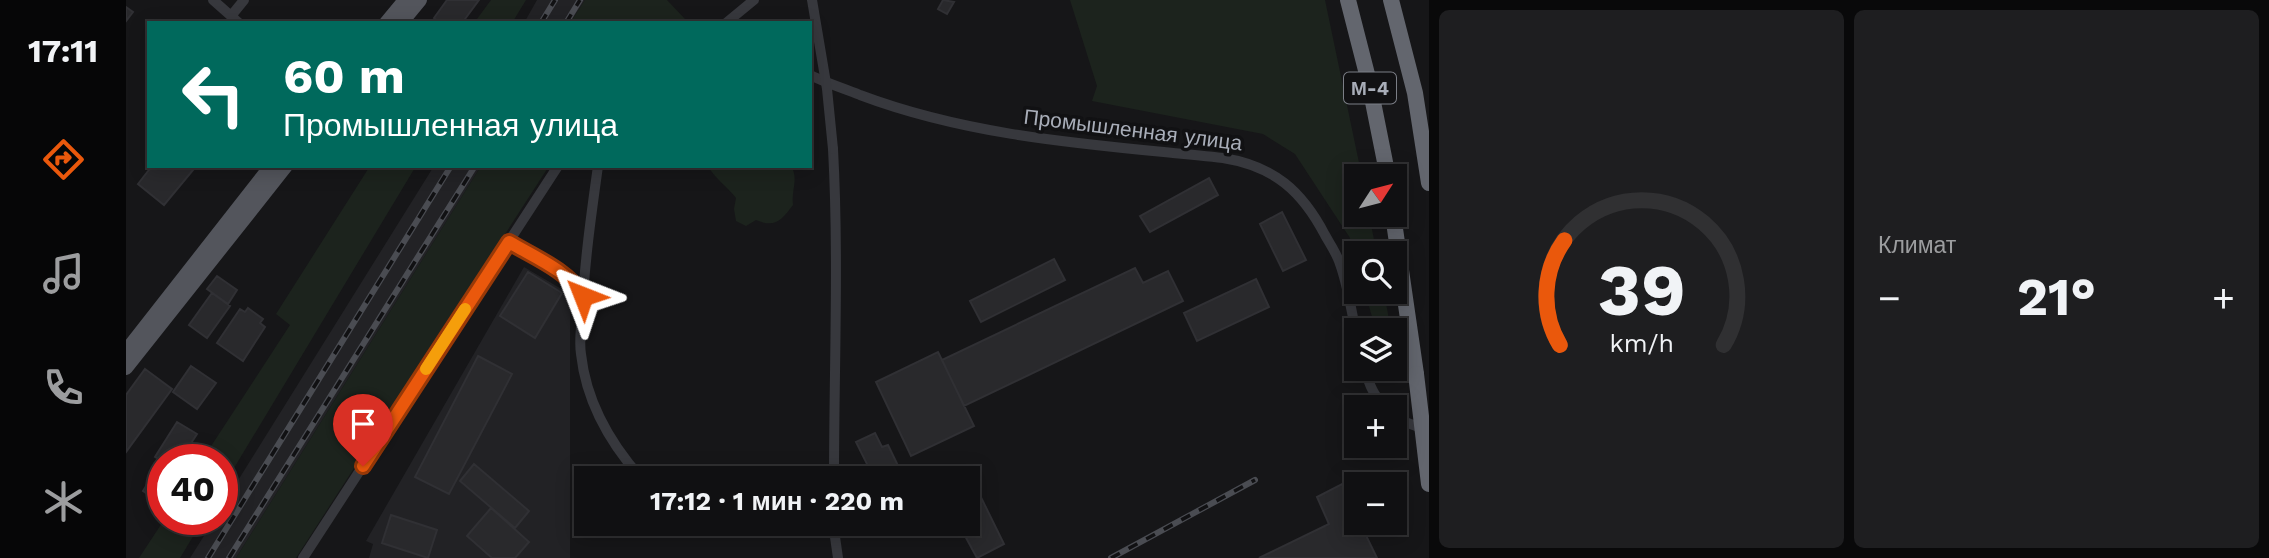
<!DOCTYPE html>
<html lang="ru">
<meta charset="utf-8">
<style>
:root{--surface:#101012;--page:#1e1e20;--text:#f1f3f6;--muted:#9c9d9f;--line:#303032;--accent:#ea580c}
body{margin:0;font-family:"Work Sans",sans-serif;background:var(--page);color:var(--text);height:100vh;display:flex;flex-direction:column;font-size:26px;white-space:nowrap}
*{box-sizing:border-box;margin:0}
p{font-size:23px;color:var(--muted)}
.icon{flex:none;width:38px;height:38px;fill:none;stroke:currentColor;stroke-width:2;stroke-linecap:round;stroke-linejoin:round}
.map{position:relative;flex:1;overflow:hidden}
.sheet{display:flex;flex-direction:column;gap:10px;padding:10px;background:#09090a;width:840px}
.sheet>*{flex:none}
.banner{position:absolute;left:21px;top:21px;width:665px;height:147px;border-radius:0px;box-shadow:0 4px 18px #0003,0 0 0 2px var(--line);background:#00695c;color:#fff;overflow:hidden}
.needle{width:46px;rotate:54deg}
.fabs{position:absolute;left:1218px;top:164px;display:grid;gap:14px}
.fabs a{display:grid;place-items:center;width:63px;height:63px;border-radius:0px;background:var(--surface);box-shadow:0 4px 18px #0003,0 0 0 2px var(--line);font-size:35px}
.speed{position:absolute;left:21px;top:444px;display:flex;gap:14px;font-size:35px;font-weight:700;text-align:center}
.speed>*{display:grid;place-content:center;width:91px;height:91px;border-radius:50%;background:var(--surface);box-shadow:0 4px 18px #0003,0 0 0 2px var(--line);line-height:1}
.speed .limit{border:10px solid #d22;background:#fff;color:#111}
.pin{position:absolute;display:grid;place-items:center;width:60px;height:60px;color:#fff;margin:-72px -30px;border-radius:50% 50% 50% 0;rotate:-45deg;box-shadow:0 0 7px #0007}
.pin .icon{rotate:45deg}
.me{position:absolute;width:77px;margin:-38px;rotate:315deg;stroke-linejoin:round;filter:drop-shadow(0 0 5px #0008)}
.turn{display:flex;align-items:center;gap:24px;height:147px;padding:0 21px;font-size:32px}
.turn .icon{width:91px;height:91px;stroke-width:2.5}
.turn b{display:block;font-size:49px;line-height:60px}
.big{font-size:52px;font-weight:700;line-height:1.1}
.sheet .tile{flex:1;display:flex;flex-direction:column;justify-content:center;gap:10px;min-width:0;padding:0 24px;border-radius:10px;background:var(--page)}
.sheet .dial{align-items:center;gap:0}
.dial svg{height:182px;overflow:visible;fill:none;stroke:var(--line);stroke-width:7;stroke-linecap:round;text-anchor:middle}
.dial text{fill:var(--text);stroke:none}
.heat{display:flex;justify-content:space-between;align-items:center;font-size:38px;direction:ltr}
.sheet .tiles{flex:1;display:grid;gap:10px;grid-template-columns:repeat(2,1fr)}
.trip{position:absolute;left:448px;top:466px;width:406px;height:70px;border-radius:0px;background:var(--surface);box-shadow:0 4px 18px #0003,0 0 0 2px var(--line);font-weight:700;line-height:70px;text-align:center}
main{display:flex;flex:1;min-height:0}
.dock{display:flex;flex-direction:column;width:126px;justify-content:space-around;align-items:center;background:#060607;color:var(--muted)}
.dock .icon{width:49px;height:49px}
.dock .active{color:var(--accent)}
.dock b{font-size:32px;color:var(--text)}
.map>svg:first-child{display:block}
.built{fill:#222225}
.green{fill:#1c231d}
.building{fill:#29292c;stroke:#303034;stroke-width:2}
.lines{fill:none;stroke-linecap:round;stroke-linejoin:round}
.minor{stroke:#37383d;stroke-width:10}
.major{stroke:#53555c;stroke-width:14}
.highway{stroke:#63666e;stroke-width:16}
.rail-casing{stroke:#4a4c52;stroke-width:6}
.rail{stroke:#111113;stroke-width:3.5;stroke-dasharray:10;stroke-linecap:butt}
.minor-bridge{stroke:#37383d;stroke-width:10}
.highway-bridge{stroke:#63666e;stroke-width:16}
.route-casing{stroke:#983908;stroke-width:18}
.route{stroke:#ea580c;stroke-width:12}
.slow{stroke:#f59e0b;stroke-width:12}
.labels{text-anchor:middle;stroke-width:7;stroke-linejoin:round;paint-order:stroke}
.shield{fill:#111113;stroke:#7b7e86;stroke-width:2}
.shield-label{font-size:19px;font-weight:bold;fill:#a8adb8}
.street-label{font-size:21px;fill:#a8adb8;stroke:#111113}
</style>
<main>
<nav class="dock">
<b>17:11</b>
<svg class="icon active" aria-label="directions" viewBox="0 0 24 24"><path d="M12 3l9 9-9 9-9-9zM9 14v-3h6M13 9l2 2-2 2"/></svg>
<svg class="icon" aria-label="music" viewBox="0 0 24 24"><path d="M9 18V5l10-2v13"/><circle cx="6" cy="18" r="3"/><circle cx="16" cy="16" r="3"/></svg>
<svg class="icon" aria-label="phone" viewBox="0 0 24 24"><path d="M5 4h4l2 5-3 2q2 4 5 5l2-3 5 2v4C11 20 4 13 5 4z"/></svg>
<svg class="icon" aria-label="climate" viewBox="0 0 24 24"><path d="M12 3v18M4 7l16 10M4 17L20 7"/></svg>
</nav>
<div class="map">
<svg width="1303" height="558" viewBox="0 0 1303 558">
<rect width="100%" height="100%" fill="#161618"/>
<path class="built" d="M411,0H459L444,23H398Z
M308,166H355L110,558H64L88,520H96V506Z
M398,267L444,294V558H243L247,544L240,541Z"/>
<path class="green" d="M365,0H400L386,23H348Z
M459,0H541L559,19V23H444Z
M944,0H1199L1236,177H1230V215H1243L1251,254H1230V259L1224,238L1169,154L1137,134L966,101L971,86Z
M244,166H290L96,488V460H76L164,325L150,314Z
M355,166H423L170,558H110Z
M582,166H665C673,179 665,190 667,205C655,221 649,228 630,220L620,226L610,221L608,209L610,198C601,186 590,180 582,166Z
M1239,292H1258L1265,331H1250Z
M38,520H77L54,558H13Z"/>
<path class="building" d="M321,0H353L336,23H314L308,18Z
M817,0L828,2L821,14L812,9Z
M0,7L7,12L0,21Z
M26,166H63L67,170L38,205L12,184Z
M1083,178L1092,195L1024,232L1014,216Z
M1156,212L1180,260L1157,271L1134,224Z
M928,259L939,280L855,322L844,301Z
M1009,268L1017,283L1042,271L1057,301L838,406L816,360Z
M402,272L436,293L409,338L374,316Z
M91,276L111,290L102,304L81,289Z
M1130,279L1143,307L1071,341L1058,313Z
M86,293L104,306L81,338L63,325Z
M122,308L137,319L134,323L139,327L117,361L91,343L114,309L119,312Z
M812,352L848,426L785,456L750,382Z
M352,356L386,374L323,494L289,477Z
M65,366L90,383L71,409L47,392Z
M19,369L46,389L0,452V395Z
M51,422L71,434L54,460H37V487L29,499L17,491L36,461L29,457Z
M749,433L756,447L762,445L778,478H748L730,442Z
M348,464L403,511L389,528L334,481Z
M843,473L878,544L851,558L832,523H842V478H832Z
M1216,484L1230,515V523H1234L1251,558H1133L1203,524L1191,497Z
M365,508L403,542L389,558H366L341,536Z
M265,515L311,530L302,558L256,543Z"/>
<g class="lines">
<path class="minor" d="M87,0L113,23
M105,16L118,0
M600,23L628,0
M684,75C700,83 717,88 734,95C851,139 974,145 1097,158C1148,166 1176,191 1199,235C1204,244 1211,254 1214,264C1222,286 1225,310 1230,332
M707,149C713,258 708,368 708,478
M472,166C465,216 458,266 456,316C455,328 453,342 455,354C460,400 484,443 515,478
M383,242C408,257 441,270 456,295
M1239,369C1243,385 1248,396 1260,408
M1269,415L1279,422L1301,430
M588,523C630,538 665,531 707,525
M707,523L712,558
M177,558L432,166"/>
<path class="major" d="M260,23L279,0
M275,23L294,0
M0,351L145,166
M0,368L160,166"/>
<path class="highway" d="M1222,0L1243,82L1262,177
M1265,0L1289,93L1303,183
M1267,215L1290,374"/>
<g class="rail-casing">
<path id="rail" d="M415,23L429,0
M440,23L454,0
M82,558L325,166
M103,558L349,166
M985,558L1129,480"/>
</g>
<use href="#rail" class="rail"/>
<path class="minor-bridge" d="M686,0L701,89L707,149"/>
<path class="highway-bridge" d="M1290,374L1303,484"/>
</g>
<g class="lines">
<g class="route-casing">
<path id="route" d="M237,466L383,242C408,257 441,270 457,296"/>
</g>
<use href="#route" class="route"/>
<path class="slow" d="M300,369L339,309"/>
</g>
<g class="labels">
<rect class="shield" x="1218" y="72.5" width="52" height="31" rx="5"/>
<g class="shield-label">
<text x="1244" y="95">М-4</text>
</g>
<g class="street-label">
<text transform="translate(1007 130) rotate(7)" y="7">Промышленная улица</text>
</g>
</g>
</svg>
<div class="fabs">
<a><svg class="needle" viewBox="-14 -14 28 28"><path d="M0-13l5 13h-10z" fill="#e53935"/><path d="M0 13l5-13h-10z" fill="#9c9d9f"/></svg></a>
<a><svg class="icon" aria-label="search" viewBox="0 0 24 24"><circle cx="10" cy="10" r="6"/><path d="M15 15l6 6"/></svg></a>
<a><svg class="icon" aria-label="layers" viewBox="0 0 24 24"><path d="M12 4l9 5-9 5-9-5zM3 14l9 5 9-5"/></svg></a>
<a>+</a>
<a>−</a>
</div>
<div class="speed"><div class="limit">40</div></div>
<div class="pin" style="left:237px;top:466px;background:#d93025"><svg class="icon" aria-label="arrive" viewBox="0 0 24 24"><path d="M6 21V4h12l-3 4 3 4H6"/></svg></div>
<svg class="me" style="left:457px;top:296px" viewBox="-20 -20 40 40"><path d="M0-17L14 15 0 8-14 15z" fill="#ea580c" stroke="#fff" stroke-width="4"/></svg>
<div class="trip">17:12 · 1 мин · 220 m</div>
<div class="banner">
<div class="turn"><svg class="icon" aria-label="left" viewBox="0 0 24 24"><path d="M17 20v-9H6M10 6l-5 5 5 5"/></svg><div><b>60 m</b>Промышленная улица</div></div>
</div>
</div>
<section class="sheet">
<div class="tiles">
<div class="tile dial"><svg viewBox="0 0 100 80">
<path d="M14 69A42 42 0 1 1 86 69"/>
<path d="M14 69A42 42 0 0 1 16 23" stroke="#ea580c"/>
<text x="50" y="56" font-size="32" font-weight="700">39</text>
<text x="50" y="72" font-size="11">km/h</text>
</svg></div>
<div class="tile"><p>Климат</p>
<div class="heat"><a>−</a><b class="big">21°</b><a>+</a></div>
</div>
</div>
</section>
</main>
